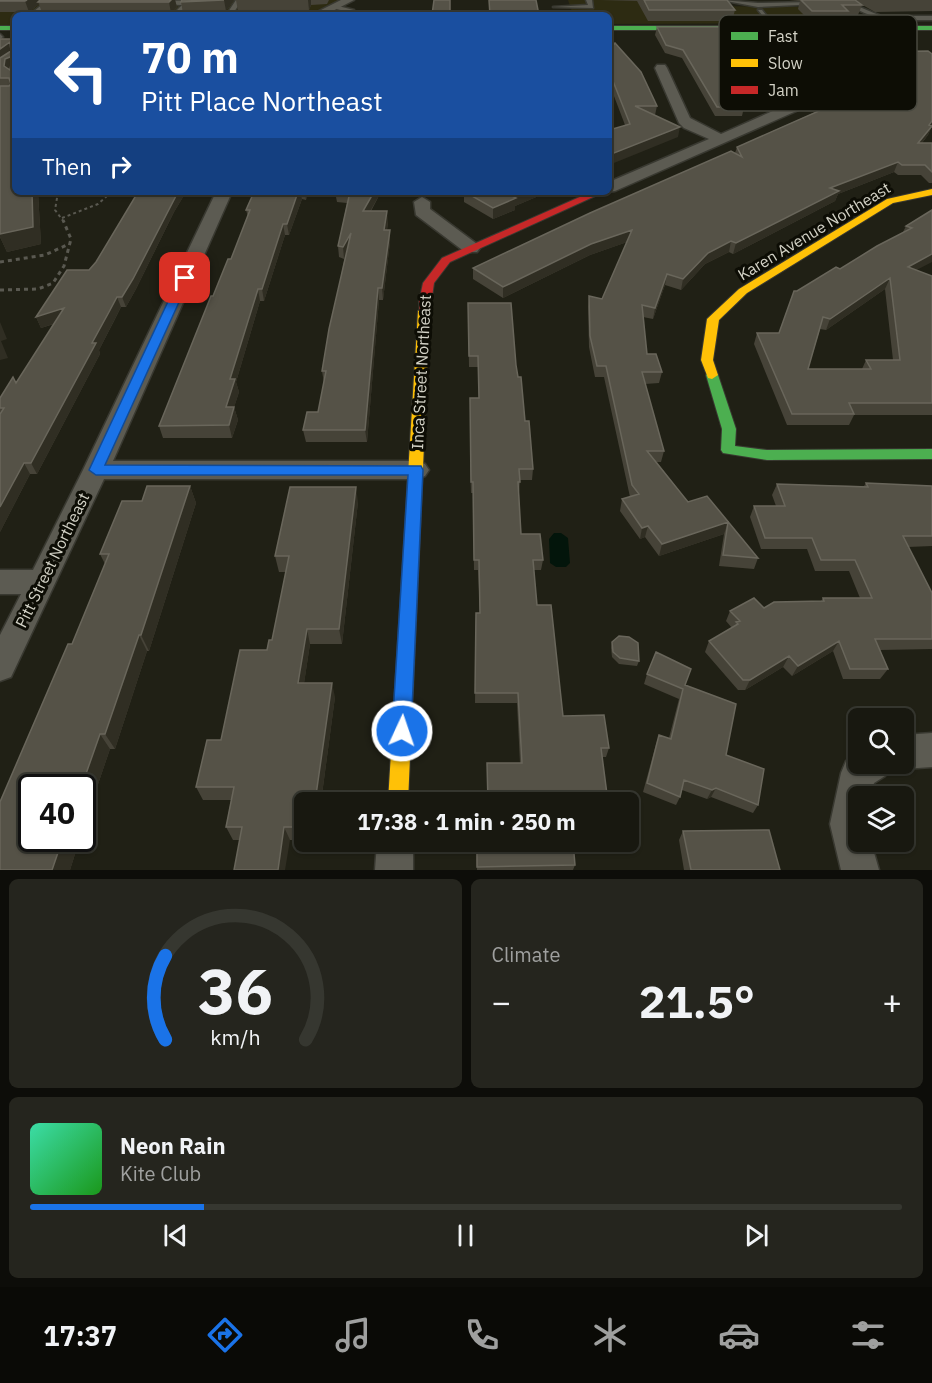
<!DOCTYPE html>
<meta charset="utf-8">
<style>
:root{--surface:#181810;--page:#25251e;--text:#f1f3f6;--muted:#9fa09f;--line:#363730;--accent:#1a73e8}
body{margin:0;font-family:"IBM Plex Sans",sans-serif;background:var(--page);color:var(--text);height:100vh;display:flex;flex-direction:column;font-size:22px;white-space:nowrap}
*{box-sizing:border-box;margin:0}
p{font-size:20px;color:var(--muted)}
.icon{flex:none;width:33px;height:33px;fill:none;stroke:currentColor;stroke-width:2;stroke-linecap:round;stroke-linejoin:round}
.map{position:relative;height:870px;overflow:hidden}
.sheet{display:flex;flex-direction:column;gap:9px;padding:9px;background:#0d0d09;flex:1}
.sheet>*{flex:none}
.top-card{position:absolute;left:12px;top:12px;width:600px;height:183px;border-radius:9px;box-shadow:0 2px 4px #0004,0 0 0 2px var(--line);background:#1a4fa0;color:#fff;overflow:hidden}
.buttons{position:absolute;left:848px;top:708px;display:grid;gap:12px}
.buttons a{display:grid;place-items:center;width:66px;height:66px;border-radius:9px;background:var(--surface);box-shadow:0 2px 4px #0004,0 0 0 2px var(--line);font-size:30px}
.speed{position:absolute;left:18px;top:774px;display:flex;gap:12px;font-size:30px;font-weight:700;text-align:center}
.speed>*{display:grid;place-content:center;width:78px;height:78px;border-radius:50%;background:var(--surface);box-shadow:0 2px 4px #0004,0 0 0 2px var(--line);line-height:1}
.speed .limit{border:3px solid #111;border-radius:9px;background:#fff;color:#111}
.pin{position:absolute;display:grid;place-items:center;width:51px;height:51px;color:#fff;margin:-26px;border-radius:12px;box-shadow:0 3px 9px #0006}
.me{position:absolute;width:66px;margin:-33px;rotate:3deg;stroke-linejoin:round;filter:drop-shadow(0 0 4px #0008)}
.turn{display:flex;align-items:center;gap:21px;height:126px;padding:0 30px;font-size:27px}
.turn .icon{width:78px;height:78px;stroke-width:2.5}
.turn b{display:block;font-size:42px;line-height:51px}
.then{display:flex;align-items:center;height:57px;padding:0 30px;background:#0003;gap:12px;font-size:22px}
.big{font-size:45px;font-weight:700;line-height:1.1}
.sheet .tile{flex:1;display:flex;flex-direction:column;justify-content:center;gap:9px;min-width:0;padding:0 21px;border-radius:9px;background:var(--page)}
.sheet .dial{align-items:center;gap:0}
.dial svg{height:156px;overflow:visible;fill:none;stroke:var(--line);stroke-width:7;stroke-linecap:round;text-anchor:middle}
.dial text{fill:var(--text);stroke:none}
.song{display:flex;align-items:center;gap:18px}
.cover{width:72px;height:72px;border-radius:9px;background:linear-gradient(135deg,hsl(160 70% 55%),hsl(120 70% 35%))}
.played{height:6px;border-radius:3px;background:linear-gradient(90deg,var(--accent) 20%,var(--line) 20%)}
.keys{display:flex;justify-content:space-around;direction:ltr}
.heat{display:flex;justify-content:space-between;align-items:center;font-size:33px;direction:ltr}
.sheet .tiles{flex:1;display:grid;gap:9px;grid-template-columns:1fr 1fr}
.tile:last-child{grid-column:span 2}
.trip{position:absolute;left:294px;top:792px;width:345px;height:60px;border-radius:9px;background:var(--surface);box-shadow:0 2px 4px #0004,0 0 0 2px var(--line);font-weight:700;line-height:60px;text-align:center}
.dock{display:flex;height:96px;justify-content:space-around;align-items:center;background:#0a0a06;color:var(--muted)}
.dock .icon{width:42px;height:42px}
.dock .active{color:var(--accent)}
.dock b{font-size:27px;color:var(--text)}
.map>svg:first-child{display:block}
.built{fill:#2d2b12}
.water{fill:#03150b}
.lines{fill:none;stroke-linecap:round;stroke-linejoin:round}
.lane-casing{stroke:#393931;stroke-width:3}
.street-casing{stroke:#393931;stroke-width:3}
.fast-casing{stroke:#393931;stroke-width:2}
.slow-casing{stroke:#393931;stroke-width:2}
.jam-casing{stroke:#393931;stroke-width:2}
.path-far1{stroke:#5a5951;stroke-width:2;stroke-dasharray:3 3;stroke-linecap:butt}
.path{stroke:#5a5951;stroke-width:3;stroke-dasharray:4 4;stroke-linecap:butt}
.lane{fill:#5c5b52;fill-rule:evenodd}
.street{fill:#5c5b52;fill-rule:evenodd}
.fast{fill:#4caf50;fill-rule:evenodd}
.slow{fill:#ffc107;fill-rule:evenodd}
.jam{fill:#c62828;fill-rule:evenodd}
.wall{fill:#464338;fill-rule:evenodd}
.shaded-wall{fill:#302e23}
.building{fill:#555247;stroke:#69665b;stroke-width:1.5;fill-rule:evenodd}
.route{fill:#1a73e8;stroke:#114b97;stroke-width:1.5}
.labels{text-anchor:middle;stroke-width:6;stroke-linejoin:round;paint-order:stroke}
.street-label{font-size:16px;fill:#d3d2c6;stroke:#0d0d05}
.key{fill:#0d0d05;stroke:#48483f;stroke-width:1.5}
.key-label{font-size:16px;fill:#d3d2c6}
</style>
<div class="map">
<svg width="932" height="870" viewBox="0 0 932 870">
<rect width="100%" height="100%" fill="#202015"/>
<path class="built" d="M0,0H340L308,15H15V25H0Z
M568,0H674L679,6L833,7L853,23L609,24V15H573Z"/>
<path class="water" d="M554,533H561L568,538L570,563L566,567H556L550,563L549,539Z"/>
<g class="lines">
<g class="lane-casing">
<path id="lane" d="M48,0H54L35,15H29Z
M154,0H160L158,1L210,0L205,5H187L178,15H172L182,5L152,4Z
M236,0H242L232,15H226Z
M586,0H592L593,8L553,7L588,5Z
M721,0L758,3L815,2L818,4L758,7Z
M850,3L881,16H932V20C902,20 876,23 850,5Z
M334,5L354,10V15H348L349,12L332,8Z
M758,10H762L777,29H773Z
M0,34L3,37L0,39Z"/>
</g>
<g class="street-casing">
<path id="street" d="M341,0H354L325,15H311Z
M775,25L779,26L784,35L828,84L830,94L828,97L615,191L606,192H609V182L709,139L684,128L679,123L655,68L657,65H665L667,68L690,118L721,134L816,92L817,87L773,36L769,28Z
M216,192H232L113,461H416L425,464L429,470L425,476L416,479H104L11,677L0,681V635L21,594H0V570H33L83,470Z
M422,197L430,202V209L477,244L480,248L477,252H465L416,215L414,202Z
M932,733V767L903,769L891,764H903V735Z
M858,754V764H890L885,776L874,783L871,796H858V842H871L879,870H841L830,824L841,773L846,761Z
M377,842H413V870H375Z"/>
</g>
<g class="fast-casing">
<path id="fast" d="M0,26H15V30H0Z
M609,26H932V30H609Z
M712,371L718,375L736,429L735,446L767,450L932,449V459L767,460L723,453L721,450L722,429L706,375Z"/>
</g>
<g class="slow-casing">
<path id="slow" d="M932,189V195L893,203L747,293L719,320L713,360L718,375L712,379L708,378L701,360L707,319L739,289L887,199Z
M424,308L430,311L408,802H388L418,311Z"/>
</g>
<g class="jam-casing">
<path id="jam" d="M591,192H604L450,262L434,283L430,311L428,313H420L419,302L423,283L442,258Z"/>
</g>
<path class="path-far1" d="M58,192L55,210L64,222
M62,218L98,204L106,197L105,192"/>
<path class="path" d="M0,262L45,255L69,244
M0,290L38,289L53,283L64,266L71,239L63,220"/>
<use href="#lane" class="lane"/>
<use href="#street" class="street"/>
<use href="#fast" class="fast"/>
<use href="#slow" class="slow"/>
<use href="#jam" class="jam"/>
</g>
<path class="wall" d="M0,0H175L177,7L171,13H42L39,4L29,12H0Z
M234,0L226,11L183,13L181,2Z
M236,0H329L327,4L311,5L309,10L238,11Z
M600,0H727L735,10L732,21H648L637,1Z
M789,0H932V11L875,12L859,3L862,5L858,15H847L845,21H810L798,9L800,1Z
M657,27L752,35L805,87L803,95L738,97L744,107L742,116H715L682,58L665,53L655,35Z
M814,36L932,126L928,135L922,143H932V183H929L921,175H898L894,172L838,194L835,201L733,254L729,252L705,264L681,290L665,285L653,319L643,317L647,354L662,372L659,383L645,384L664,451L661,462H657L688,502L707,496L758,558L754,569L719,566L724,534L659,556L645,537L640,539L620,511L622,499L630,497L604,377H595L589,347L588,307L589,296L602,299L627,242L590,255L503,298L473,279V268L735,153L737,147L858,93L811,44Z
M0,39H15V192H38L41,244L7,252L0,237Z
M609,51L657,106L655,115L678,137L625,125L609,83Z
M138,192H186L174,212L136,289L126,307H121L113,323L99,350L100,354L37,474H30L0,532V398L13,377L16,383L54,324L41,328L36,317L89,270L96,262Z
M254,192H308L306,200L302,199L289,235H285L264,301H260L236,382L239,392L234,407L238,420L232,438H163L159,426L213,296L231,259L248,217L246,210Z
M335,192H381L371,211L388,222L387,230L390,242L383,300H379L367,442H306L303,430L318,412L324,383L322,371L345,256L344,259L339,257L338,246L347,203L337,202Z
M464,192H548L515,206V210L493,219L464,202Z
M932,210L916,270L932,276V415H854L849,425H787L754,344L757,333H779L797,291L840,269L903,232L906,226ZM885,289L893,360H866L862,369H808L820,329L826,330Z
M468,303L516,365L533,469L532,480H520L519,493L521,534L543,560L541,570H534L537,605L563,716L609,748L606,757H602L608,802H487V763H520L517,703H475L476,613H480L478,570H474L473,493H471L470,465L479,398L478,367H469Z
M866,483L932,486V546L908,547L932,593V649L880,650L888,669L880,679H843L833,651L792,676L783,667L745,690H738L705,652L709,641L732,628L726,621L730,611L821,601L823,598H860L849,571H815L807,549H761L750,517L754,506H776L772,495L777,484L864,486Z
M147,486H190L196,503L149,651H147L115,749H110L82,831V788H32V838H80L70,870H0V802L68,644H72L105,564L100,554L122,501H142Z
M358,502L342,644H310L304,683L335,697L321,802H304V840H233L226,827L231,800H203L196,787L272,640L286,572H279L275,556Z
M612,642L639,661L637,666L619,664L612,657L611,648Z
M647,674L685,685L726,755L758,805L753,813L711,797L707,799L682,790L680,797L676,805L643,792L656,744L659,735L669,738L679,699L644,684Z
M683,831L780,870H684L679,840Z
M476,842L575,865L573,870H477Z"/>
<path class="shaded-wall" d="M27,0H44L38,2L39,4L29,12L25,1Z
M171,0H175L177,7L171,13L169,2Z
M224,0H234L226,11Z
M308,0H311V5L309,10Z
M10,42L15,55L10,57L15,70L11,73L4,66H0V49Z
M932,121V126L928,135L914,153L918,143Z
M680,127L678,137L609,165V155Z
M898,162L894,172L838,194L835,201L733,254L736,243L830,188Z
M32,192H38L41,244L7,252L0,237V234Z
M178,192H186L174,212L136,289L126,307L122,297Z
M298,192H300L302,199L289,235L287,224Z
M305,192H308L306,200Z
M374,192H381L364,222L363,211Z
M522,192H548L515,206V210L493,219V208L512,196Z
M387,211L388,222L385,241L384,230Z
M283,224L285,235L264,301L262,289Z
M390,230V242L383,300L382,288Z
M632,230L630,241L590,255L503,298V287L591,244Z
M351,233L352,244L344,259L343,247Z
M731,241L729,252L705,264L681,290L683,279L708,253Z
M932,254V262L903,277L908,267Z
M667,274L665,285L653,319L655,308Z
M890,278L885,289L826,330L830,319Z
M378,288L379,300L367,442L365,430Z
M258,289L260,301L236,382L239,392L230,420L226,407L230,379Z
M117,297L121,307L99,350L100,354L37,474L31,463L92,343Z
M64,308L68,319L41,328L36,317Z
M0,322L7,339L1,341L8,358L0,360Z
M234,407L238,420L232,438L229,425Z
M24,463L30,474L0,532V507Z
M190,486L196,503L149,651L141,635Z
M356,487L358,502L342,644L339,629Z
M728,522L724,534L659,556L662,544Z
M648,526L645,537L640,539L642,528Z
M307,629L310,644L302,697L298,683Z
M139,635L147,651L115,749L105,734Z
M839,641L833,651L792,676L798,666Z
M789,656L783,667L745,690L750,680Z
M332,683L335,697L321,802H315Z
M100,734L110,749L82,831V788H81Z
M716,788L711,797L707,799L712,790Z
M284,827L290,840L285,870H278Z
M63,838H80L70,870H52Z"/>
<path class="building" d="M0,0H27L25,1H0Z
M40,0H171L169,2H38Z
M182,0H224L181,2Z
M434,0H450V15H432Z
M489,0H536L539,15H490Z
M644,0H727L735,10H649Z
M801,0H855L862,5H842L848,11H812Z
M657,27H746L752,35H763L805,87L737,88L738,90H734L744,107H717L683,50L666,45Z
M814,36H844L858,50L869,52L928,51L932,54V121L929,125L932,126L918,143H932V172L925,165H902L898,162L830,188L839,191L736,243L731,241L708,253L683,279L667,274L655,308L642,305L647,354H656L662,372H642L664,451H647L688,502L707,496L758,558L723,555L728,522L662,544L648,526L642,528L622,499L639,494L632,485L606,366H597L590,336L589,296L602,299L632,230L591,244L503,287L473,268L590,213L731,151L742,157L737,147L871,88H864Z
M0,39H15V192H32L33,227L0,234V86H9L11,84L9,78H0V58L11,51L10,42L0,49ZM10,57L12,59L10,70L4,66L5,59Z
M615,43L641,72L657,106H635L680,127L609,155V130L630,124L609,71V51Z
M138,192H178L133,279L122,297H117L109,312L92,343H96L31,463H24L0,507V414L4,408H0V398L13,377L16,383L64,308L36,317L67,270H89L96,262Z
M254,192H298L287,224H283L262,289H258L230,379H235L226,407H234L229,425L159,426L211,296H213L228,259H231L250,210H246Z
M345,192H374L363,211H387L384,230H390L382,288H378L365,430H303L307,412H318L326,371H322L329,329L351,233L343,247L338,246L350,192Z
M465,192H522L512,196L516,198L493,208Z
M932,210V254L908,267L932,276V403H849L854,414H792L757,333H779L794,291H797L836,267L840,269L877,246L912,228L906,226ZM890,278L900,360H866L871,369H808L823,317L830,319Z
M468,303H511L516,365L518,377H521L525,421H529L533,469H519L520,482H518L521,534H540L543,560H533L537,605H551L563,716L604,715L609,748H601L608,802H488L487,763H522L518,693H475L476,613H480L479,560H474L473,482H471L470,398H479L478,356H469Z
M866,483L932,486V536H903L932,593V639H875L888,669H850L839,641L798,666L789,656L750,680H743L709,641L738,624L736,622L740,621L730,611L754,598L764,608L774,602L824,601L823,598H872L855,560H821L812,538H765L754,506H785L777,484L868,487Z
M147,486H190L141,635H139L105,734H100L81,788H32V838H63L52,870H0V802L68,644H72L109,554H100L122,501H142Z
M290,487H356L339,629H307L298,683H332L315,802H304V827H284L278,870H234L242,827H226L234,787H196L207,740H221L240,650H267L269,640H272L289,556H275Z
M619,636L629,637L638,643L639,661L620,658L613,652L612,642Z
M656,652L691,669L685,685L736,704L726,755L764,769L758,805L716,788L712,790L684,780L680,797L647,783L659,735L671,739L683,689L647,674Z
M769,830L780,870H691L683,831Z
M477,842H573L575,865L477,867Z"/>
<path class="route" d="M185,274L190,278L105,465L421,466L423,470L411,731L408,738L402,740L395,738L392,731L408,475H96L89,470L179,278Z"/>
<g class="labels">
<g class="street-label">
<text transform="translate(814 231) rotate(-31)" y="6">Karen Avenue Northeast</text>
<text transform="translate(421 372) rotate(-87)" y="6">Inca Street Northeast</text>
<text transform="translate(52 560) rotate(-64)" y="6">Pitt Street Northeast</text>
</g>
</g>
<rect x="719" y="15" width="198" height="96" rx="9" class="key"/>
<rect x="731" y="32" width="27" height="8" fill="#4caf50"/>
<rect x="731" y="59" width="27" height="8" fill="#ffc107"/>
<rect x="731" y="86" width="27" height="8" fill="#c62828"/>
<g class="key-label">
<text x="768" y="42">Fast</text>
<text x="768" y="69">Slow</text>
<text x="768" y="96">Jam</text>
</g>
</svg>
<div class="buttons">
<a><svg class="icon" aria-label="search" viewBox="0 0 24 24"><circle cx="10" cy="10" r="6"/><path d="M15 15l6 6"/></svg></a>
<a><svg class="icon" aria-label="layers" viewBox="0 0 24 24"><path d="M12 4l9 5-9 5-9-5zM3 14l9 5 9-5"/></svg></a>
</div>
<div class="speed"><div class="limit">40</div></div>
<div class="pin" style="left:185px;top:278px;background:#d93025"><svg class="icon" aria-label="arrive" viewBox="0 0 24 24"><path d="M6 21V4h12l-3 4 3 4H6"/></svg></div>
<svg class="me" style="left:402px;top:731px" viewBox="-20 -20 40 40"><circle r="17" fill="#1a73e8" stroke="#fff" stroke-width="3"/><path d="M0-11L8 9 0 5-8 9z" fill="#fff"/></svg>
<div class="trip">17:38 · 1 min · 250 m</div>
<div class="top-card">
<div class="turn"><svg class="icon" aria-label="left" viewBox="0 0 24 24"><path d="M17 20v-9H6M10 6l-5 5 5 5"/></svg><div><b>70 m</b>Pitt Place Northeast</div></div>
<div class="then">Then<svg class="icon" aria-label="right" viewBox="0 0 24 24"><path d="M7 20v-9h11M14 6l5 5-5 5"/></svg></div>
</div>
</div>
<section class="sheet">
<div class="tiles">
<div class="tile dial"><svg viewBox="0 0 100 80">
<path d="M14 69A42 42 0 1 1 86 69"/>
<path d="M14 69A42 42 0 0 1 14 26" stroke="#1a73e8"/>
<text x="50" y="56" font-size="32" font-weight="700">36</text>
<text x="50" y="72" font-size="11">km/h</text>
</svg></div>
<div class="tile"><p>Climate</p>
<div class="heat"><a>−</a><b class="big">21.5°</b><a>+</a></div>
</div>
<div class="tile">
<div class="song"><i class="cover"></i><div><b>Neon Rain</b><p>Kite Club</p></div></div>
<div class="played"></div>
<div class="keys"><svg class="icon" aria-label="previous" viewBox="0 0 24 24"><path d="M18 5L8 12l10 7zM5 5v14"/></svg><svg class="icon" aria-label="pause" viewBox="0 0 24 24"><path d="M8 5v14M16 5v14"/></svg><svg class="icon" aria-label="next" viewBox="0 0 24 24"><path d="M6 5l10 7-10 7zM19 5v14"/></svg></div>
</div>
</div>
</section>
<nav class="dock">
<b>17:37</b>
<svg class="icon active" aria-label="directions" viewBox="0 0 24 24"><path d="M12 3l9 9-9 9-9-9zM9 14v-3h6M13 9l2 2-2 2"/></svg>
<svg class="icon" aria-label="music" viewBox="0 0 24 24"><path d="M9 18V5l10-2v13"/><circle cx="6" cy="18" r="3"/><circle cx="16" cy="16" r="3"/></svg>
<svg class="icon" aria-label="phone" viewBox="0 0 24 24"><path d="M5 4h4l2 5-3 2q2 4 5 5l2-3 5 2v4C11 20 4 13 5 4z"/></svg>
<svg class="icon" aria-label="climate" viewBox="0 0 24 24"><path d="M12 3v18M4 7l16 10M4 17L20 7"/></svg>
<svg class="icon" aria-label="car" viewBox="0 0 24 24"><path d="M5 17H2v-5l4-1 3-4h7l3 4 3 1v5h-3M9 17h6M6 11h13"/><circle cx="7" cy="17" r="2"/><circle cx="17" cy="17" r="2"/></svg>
<svg class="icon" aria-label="filters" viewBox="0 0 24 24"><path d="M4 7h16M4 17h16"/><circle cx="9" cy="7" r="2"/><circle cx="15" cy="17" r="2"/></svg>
</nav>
